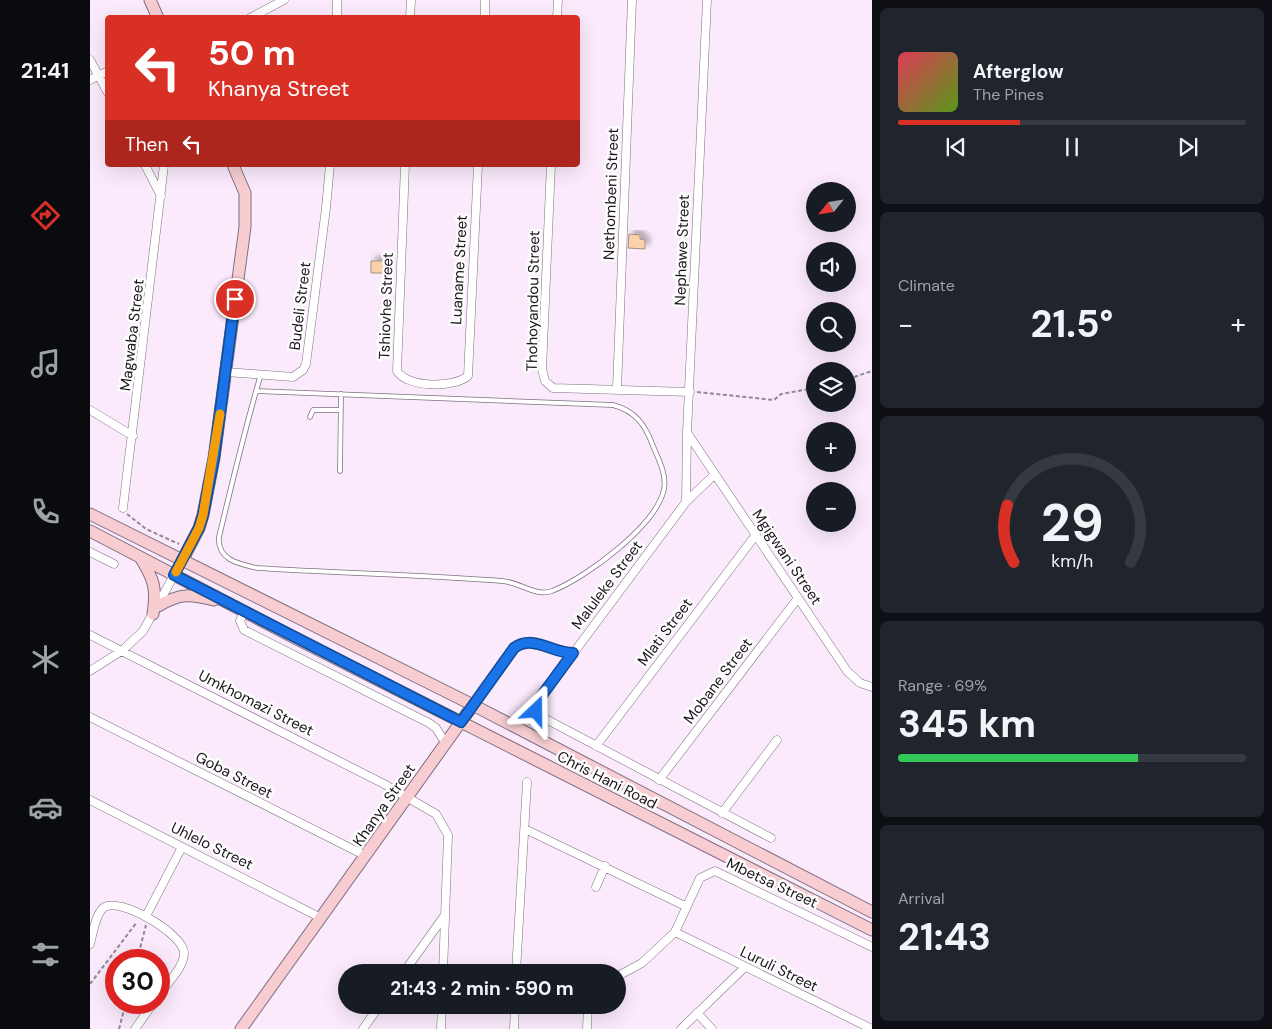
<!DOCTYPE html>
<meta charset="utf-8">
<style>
:root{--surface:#171b24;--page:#20242c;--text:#f1f3f6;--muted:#9ea1a6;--line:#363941;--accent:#d93025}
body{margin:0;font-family:"DM Sans",sans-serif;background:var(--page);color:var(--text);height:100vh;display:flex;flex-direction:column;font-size:19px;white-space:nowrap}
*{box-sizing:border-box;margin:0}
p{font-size:16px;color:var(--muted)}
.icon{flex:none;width:28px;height:28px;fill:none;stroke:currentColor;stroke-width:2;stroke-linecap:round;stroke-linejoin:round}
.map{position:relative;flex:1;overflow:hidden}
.drawer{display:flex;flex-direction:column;gap:8px;padding:8px;background:#0d0f14;width:400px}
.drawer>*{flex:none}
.banner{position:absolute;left:15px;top:15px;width:475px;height:152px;border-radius:5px;box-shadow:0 5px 20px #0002;background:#d93025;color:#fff;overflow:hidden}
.needle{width:32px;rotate:240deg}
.controls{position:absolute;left:716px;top:182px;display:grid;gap:10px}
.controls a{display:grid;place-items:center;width:50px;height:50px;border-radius:50%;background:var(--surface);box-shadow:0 5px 20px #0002;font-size:25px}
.speed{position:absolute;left:15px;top:949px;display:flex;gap:10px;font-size:25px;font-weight:700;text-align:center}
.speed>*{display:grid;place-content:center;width:65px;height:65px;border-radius:50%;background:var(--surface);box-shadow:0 5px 20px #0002;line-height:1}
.speed .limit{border:8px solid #d22;background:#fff;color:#111}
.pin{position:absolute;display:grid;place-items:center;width:42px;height:42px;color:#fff;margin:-21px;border:2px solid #fff;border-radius:50%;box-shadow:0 1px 5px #0007}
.me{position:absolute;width:55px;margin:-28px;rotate:23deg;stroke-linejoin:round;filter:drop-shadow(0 0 4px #0008)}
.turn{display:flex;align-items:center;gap:18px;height:105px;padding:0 20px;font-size:22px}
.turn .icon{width:65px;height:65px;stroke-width:2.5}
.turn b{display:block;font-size:35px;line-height:42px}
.then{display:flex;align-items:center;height:48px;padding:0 20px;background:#0003;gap:10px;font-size:19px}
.big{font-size:38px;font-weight:700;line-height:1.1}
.drawer .tile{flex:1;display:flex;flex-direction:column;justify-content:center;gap:8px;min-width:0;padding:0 18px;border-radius:8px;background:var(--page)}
.drawer .dial{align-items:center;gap:0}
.dial svg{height:130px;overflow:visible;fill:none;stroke:var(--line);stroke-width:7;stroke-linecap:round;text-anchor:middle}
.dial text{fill:var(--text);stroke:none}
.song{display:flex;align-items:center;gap:15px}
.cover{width:60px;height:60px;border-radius:8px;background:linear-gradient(135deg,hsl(350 70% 55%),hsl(90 70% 35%))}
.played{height:5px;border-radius:2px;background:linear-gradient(90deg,var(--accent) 35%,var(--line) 35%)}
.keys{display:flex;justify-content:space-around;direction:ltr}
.heat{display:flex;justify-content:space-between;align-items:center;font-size:28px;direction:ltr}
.charge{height:8px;border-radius:4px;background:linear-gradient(90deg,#34c759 69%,var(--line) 0)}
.trip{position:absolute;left:248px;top:964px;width:288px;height:50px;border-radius:25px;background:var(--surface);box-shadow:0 5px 20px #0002;font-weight:700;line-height:50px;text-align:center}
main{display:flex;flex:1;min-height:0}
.dock{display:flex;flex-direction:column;width:90px;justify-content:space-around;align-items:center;background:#090b0e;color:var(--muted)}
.dock .icon{width:35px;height:35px}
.dock .on{color:var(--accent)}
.dock b{font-size:22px;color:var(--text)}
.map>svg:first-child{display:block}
.building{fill:#fcd1a9;stroke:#a08f80;filter:url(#shadow)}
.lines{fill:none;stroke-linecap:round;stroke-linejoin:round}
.lane-casing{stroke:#7e7080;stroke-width:5.5}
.street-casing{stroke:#7e7080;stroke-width:9}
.secondary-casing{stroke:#7e7080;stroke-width:13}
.path{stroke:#938894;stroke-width:2;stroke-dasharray:4 2.5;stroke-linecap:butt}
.lane{stroke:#fff;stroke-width:4}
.street{stroke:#fff;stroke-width:8}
.secondary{stroke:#f7cdd1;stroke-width:11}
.route-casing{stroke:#114b97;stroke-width:12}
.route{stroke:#1a73e8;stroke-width:9}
.slow{stroke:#f59e0b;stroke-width:9}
.labels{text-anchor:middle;stroke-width:5;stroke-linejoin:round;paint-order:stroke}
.street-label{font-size:15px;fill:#1a151b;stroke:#fdfdfd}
</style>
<main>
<nav class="dock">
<b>21:41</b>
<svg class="icon on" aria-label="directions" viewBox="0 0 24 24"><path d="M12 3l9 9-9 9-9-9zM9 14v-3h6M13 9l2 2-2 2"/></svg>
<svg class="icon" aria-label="music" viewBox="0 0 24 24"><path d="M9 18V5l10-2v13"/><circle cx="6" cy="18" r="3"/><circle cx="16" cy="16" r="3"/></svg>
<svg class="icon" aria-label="phone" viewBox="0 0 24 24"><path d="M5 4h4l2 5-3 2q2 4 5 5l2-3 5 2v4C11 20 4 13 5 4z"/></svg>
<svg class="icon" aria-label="climate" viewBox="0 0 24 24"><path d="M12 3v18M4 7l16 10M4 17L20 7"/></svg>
<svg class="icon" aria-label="car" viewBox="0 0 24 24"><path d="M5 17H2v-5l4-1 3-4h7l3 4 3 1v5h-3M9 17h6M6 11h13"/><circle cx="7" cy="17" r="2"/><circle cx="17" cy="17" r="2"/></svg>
<svg class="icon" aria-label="filters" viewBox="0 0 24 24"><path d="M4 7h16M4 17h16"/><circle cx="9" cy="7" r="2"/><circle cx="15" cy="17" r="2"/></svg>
</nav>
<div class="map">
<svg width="782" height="1029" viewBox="0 0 782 1029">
<defs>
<filter id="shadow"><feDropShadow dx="4.5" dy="-4.5" stdDeviation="2.5" flood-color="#0004"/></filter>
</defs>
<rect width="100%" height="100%" fill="#faeafc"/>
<path class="building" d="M539,234L550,235V239L555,240V249L538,248Z
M281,261H297L296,273H281Z"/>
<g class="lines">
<g class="lane-casing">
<path id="lane" d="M166,391L523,405C545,411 555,424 563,446C568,458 577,475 574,489C567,525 496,578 462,591C445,597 430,582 412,581C331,575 249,573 167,568C149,564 127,560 129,537C142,483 155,428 171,374
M220,417L223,410H251
M250,471L251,394"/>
</g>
<g class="street-casing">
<path id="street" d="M160,18L194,0
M247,18V0
M320,18L321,0
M395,18V0
M467,18L468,0
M0,60L18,93
M0,80L18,71
M55,165L71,196
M315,165L307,371C317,388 364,388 378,376L388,165
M461,165L452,369L455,381L463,388L600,392
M136,372L203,377L213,370L216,364L236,208L240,165
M527,389L542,0
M0,410L43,436
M598,434L757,671L770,683L782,687
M624,475L596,502L447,702V711L452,717L681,838
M596,502L597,433L617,0
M33,508L74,165
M0,552L24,564
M154,611L150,621L154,630L339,723L346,728L356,744
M0,635L294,784L346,814L358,835L353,972
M0,671L33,650L53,631L92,561
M383,705L424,648C444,634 461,653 483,653
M0,717L276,856
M506,746L665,536
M569,780L708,598
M0,800L231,918
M632,813L687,740
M435,829L595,906
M506,887L515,866
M56,916L92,847
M585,932L782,1029
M0,944C3,933 5,916 13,908C28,895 94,934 94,953C94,968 77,983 69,995
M314,972L355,915
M426,972L437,782
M526,977L552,963L585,932L610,878L625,871L782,947
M607,1013L622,1029
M45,1029L64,1002
M273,1029L290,1005
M351,1029L352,1005
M424,1029L425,1005
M497,1029L498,1005
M591,1029L654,968"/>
</g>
<g class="secondary-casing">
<path id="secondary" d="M60,0L68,18
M0,514L383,705L782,912
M0,531L203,637L782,930
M50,557C64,579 67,589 63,614
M92,561L109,528L113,515L124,458L155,227V193L143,165
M68,606C91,593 99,594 124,600
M151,1029L383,705"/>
</g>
<path class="path" d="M758,379L782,371
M607,392L684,400L691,394L725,388
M37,514L56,529L89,544
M47,960L56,925
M0,984L47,922
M29,1029L36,1002"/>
<use href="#lane" class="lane"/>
<use href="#street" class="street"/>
<use href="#secondary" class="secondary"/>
</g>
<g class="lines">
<g class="route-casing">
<path id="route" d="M145,299L124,458L113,515L109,528L84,575L371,722L424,648C444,634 461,653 483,653L447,702L446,711"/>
</g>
<use href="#route" class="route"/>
<path class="slow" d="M86,572L109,528L113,515L130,414"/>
</g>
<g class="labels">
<g class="street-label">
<text transform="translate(521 194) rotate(-88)" y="5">Nethombeni Street</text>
<text transform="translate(592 250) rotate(-88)" y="5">Nephawe Street</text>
<text transform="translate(369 270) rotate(-87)" y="5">Luaname Street</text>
<text transform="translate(443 301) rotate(-89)" y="5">Thohoyandou Street</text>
<text transform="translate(210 306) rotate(-83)" y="5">Budeli Street</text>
<text transform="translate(296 306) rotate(-88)" y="5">Tshiovhe Street</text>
<text transform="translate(42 335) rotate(-83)" y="5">Magwaba Street</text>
<text transform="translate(697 557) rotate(56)" y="5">Mgigwani Street</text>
<text transform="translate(517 585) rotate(-53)" y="5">Maluleke Street</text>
<text transform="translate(575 632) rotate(-53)" y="5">Mlati Street</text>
<text transform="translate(628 681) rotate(-53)" y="5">Mobane Street</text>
<text transform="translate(166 703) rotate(27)" y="5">Umkhomazi Street</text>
<text transform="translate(144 775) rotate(27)" y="5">Goba Street</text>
<text transform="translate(517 780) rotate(27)" y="5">Chris Hani Road</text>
<text transform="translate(294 805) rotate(-55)" y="5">Khanya Street</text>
<text transform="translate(122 846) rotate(26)" y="5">Uhlelo Street</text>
<text transform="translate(682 883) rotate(25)" y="5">Mbetsa Street</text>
<text transform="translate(689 969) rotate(26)" y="5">Luruli Street</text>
</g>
</g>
</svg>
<div class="controls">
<a><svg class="needle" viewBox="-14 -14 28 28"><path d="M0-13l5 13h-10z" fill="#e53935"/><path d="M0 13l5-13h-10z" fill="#9ea1a6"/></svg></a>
<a><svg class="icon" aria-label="sound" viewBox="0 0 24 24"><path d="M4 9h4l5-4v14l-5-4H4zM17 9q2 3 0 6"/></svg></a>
<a><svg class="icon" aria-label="search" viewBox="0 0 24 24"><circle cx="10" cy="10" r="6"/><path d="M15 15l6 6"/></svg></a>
<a><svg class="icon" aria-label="layers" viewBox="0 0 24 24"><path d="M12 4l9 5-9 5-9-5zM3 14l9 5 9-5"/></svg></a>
<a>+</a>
<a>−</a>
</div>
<div class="speed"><div class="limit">30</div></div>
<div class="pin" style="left:145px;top:299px;background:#d93025"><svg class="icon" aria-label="arrive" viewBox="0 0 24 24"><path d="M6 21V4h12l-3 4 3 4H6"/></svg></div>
<svg class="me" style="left:446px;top:711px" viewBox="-20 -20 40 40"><path d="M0-17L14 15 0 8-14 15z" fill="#1a73e8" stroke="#fff" stroke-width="4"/></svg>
<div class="trip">21:43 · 2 min · 590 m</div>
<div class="banner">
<div class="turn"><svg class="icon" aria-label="left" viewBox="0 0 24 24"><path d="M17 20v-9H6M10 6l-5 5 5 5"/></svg><div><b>50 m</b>Khanya Street</div></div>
<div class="then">Then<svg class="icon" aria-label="left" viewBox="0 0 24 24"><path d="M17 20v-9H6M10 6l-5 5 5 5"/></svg></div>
</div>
</div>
<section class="drawer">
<div class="tile">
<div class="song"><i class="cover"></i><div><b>Afterglow</b><p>The Pines</p></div></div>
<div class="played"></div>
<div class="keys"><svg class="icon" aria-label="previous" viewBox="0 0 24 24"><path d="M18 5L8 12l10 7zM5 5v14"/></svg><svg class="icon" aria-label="pause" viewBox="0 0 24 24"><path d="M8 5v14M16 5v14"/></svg><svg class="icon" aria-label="next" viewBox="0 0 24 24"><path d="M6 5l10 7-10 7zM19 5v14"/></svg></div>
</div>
<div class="tile"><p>Climate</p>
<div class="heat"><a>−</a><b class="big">21.5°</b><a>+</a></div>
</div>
<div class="tile dial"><svg viewBox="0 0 100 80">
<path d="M14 69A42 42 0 1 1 86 69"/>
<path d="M14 69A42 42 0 0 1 10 34" stroke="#d93025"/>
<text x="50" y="56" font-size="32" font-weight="700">29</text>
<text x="50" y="72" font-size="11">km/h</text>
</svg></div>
<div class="tile"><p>Range · 69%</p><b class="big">345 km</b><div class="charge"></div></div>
<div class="tile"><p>Arrival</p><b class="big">21:43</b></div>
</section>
</main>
